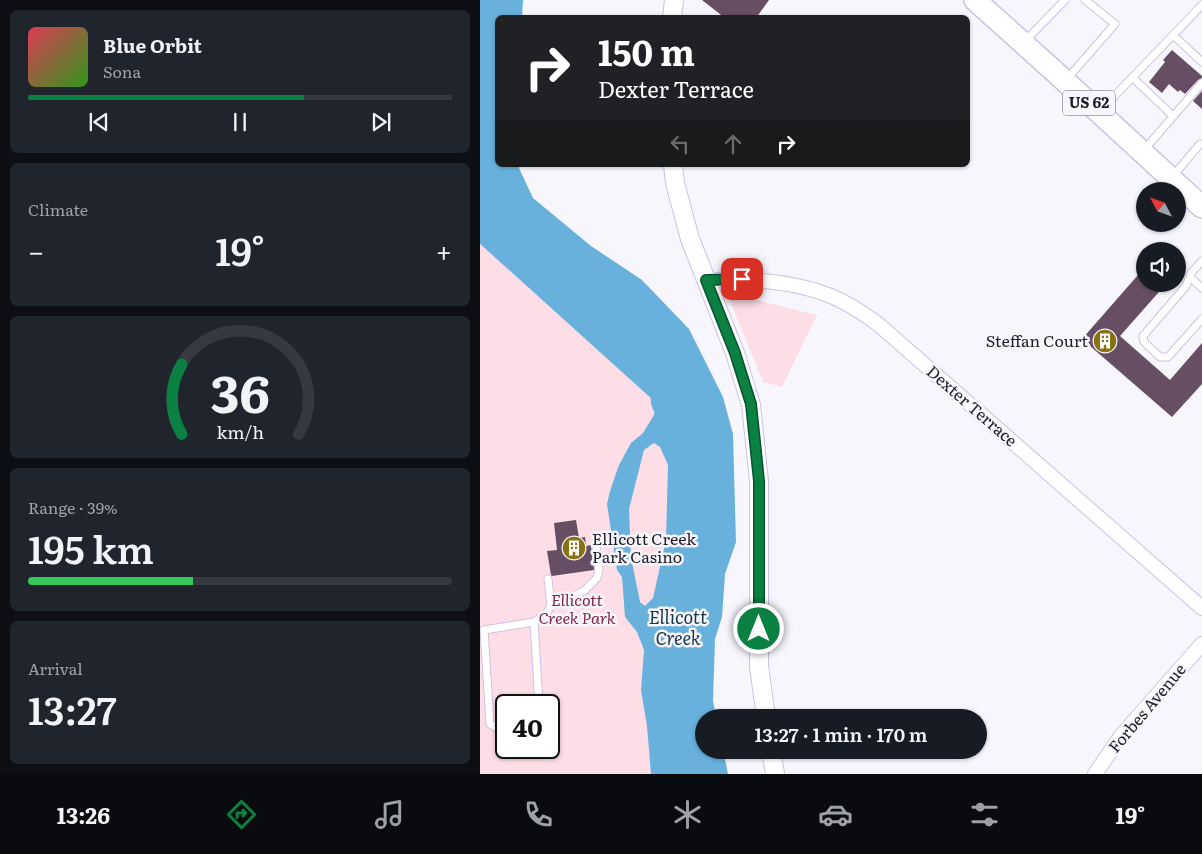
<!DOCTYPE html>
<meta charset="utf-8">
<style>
:root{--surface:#171b24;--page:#20242c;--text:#f1f3f6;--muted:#9ea1a6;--line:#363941;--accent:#0b8043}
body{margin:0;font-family:Literata,serif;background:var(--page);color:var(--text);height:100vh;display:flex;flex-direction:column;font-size:19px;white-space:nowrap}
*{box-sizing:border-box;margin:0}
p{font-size:16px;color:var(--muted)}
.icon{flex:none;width:28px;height:28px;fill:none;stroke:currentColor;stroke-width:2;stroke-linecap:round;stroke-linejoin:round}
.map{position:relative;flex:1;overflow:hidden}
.drawer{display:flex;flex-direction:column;gap:10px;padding:10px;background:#0d0f14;width:480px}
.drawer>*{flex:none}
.guide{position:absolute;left:15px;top:15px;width:475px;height:152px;border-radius:8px;box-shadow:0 1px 4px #0004;background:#202124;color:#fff;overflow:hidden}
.needle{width:32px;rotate:311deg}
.tools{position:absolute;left:656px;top:182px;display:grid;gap:10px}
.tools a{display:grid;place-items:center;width:50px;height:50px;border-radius:50%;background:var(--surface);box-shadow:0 1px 4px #0004;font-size:25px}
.speed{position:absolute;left:15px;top:694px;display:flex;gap:10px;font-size:25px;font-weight:700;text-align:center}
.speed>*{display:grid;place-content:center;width:65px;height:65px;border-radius:50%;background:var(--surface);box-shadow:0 1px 4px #0004;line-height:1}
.speed .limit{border:2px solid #111;border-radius:8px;background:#fff;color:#111}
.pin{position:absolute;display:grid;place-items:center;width:42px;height:42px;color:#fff;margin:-21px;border-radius:10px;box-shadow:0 2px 8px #0006}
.me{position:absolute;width:55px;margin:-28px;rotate:0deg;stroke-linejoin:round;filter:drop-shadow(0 0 4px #0008)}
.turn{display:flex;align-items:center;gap:18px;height:105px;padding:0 20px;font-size:22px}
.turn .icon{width:65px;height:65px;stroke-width:2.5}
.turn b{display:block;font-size:35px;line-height:42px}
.lanes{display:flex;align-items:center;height:48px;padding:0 20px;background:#0003;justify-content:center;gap:25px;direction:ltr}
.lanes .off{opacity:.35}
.big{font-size:38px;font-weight:600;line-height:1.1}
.drawer .card{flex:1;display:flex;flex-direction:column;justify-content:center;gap:8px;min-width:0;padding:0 18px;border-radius:8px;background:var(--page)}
.drawer .dial{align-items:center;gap:0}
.dial svg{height:130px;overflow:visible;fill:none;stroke:var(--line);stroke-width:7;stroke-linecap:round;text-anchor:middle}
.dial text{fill:var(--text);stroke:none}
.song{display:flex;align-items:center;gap:15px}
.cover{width:60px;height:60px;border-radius:8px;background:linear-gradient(135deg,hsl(350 70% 55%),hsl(110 70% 35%))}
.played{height:5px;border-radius:2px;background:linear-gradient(90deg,var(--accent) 65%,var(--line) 65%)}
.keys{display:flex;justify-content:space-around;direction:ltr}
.heat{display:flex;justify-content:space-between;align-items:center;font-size:28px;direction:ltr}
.charge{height:8px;border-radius:4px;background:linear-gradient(90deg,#34c759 39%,var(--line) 0)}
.trip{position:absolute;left:215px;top:709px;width:292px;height:50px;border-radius:25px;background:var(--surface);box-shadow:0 1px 4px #0004;font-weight:600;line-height:50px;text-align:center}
.dock{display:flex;height:80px;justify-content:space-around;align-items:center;background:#090b0e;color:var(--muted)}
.dock .icon{width:35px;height:35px}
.dock .on{color:var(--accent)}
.dock b{font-size:22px;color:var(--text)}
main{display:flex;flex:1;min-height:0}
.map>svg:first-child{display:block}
.green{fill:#fedee6;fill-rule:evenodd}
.water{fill:#68b1dd;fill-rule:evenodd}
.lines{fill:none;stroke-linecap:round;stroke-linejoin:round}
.river{stroke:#68b1dd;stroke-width:28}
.building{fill:#664e64}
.service-casing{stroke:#cbc2e3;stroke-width:9}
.minor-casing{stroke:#cbc2e3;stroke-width:16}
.tertiary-casing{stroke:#cbc2e3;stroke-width:20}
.primary-casing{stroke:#cbc2e3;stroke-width:24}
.service{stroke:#fff;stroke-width:7}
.minor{stroke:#fff;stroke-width:14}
.tertiary{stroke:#fff;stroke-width:18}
.primary{stroke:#fff;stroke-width:21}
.route-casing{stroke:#07532c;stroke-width:12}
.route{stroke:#0b8043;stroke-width:9}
.labels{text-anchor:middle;stroke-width:5;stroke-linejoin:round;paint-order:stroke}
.shield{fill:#f8f6fd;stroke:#615d68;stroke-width:1}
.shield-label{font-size:15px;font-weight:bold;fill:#201c28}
.poi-label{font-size:16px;fill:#201c28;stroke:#f8f6fd;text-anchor:end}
.street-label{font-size:16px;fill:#201c28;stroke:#f8f6fd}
.park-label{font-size:16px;font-style:italic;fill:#802648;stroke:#f8f6fd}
.water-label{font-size:18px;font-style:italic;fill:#143547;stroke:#f8f6fd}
</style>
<main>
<section class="drawer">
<div class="card">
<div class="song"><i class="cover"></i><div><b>Blue Orbit</b><p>Sona</p></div></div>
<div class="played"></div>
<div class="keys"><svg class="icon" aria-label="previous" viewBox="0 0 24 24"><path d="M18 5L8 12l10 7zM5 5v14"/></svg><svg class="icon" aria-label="pause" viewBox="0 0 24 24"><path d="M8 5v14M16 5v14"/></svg><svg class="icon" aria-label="next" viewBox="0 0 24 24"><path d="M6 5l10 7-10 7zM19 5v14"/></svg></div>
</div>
<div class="card"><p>Climate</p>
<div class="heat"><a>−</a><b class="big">19°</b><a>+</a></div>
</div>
<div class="card dial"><svg viewBox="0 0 100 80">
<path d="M14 69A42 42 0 1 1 86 69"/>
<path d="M14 69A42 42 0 0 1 14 26" stroke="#0b8043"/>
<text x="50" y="56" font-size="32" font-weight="700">36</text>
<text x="50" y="72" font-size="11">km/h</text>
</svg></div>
<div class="card"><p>Range · 39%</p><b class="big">195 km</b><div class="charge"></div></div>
<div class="card"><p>Arrival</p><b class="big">13:27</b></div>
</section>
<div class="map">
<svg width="722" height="774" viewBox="0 0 722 774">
<rect width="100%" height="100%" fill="#f8f6fd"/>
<path class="green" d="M0,225L184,391L196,605L181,774H0ZM26,705H69V748H26Z
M256,295L337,315L302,387L283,382L250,301Z"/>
<path class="water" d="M0,0H43L42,17L18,18V165H40L39,168L53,198L111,246L162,280L209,329L243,397L253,434L256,542L245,574L242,617L235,639L233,701L236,717L224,718V750H243L248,774H171L167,726L161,690L164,650L157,632L145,617L142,577L137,570L127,504L130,491L139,465L151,443L163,433L174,415L175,402L162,367L155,358L145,342L101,307L86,306L42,269L0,222ZM174,443L180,447L188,465L186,540L173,598L165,606L160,602L151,557L149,509L164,450Z"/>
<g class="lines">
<path class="river" d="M0,225L184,391L185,402"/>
</g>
<path class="building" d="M222,0H289L276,18H245Z
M692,50L722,76V78L718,80L705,94L700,90L698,92L689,84L682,93L669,82L685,62L683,60Z
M722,91V109L713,101Z
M665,267V284H686L640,336L690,380L722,343V384L692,417L602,339Z
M96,520L99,538L105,537L106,546L111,545L114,570L72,576L71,575L67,551L77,550L74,523Z"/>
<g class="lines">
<g class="service-casing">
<path id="service" d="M693,35L722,62
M545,41L585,0
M652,77L693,116
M587,79L635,24L605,0
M620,111L722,5
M664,150L722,83
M693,176L720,144
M722,261L711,273L706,286L663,336L664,342L680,357H688L722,319
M710,277L722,288
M68,579L71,606
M54,622L59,705
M26,733L10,724L4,630L54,622L66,614L71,606L104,591L117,578L119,571L116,546"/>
</g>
<g class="minor-casing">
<path id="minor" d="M226,280C269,279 311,280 351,296C368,303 383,313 398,324L722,608
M615,774L641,736L722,644"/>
</g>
<g class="tertiary-casing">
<path id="tertiary" d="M192,18L194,0
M193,165L195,183L210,239L255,353L271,405L279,481V666L286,718
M291,750L295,774"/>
</g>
<g class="primary-casing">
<path id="primary" d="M495,0L585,81L722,207"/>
</g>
<use href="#service" class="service"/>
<use href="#minor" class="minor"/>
<use href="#tertiary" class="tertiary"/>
<use href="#primary" class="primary"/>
</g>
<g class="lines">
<g class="route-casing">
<path id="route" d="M262,279L226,280L255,353L271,404L279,481V629"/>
</g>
<use href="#route" class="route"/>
</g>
<defs>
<g id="building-disc" transform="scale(1.25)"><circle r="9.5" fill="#887213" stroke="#f8f6fd"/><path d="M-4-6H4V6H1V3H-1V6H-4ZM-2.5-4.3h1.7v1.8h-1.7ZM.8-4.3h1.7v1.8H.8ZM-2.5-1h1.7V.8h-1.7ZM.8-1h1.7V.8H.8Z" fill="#fff"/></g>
</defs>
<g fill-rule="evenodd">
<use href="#building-disc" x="625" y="341"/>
<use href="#building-disc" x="94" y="548"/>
</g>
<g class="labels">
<rect class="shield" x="583" y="90.5" width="52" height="25" rx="4"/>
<g class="shield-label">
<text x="609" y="108">US 62</text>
</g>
<g class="poi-label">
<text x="608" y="347">Steffan Court</text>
<text x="112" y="545" text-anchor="start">Ellicott Creek<tspan x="112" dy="18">Park Casino</tspan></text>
</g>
<g class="street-label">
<text transform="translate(492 406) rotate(41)" y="6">Dexter Terrace</text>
<text transform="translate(667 708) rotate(-50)" y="6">Forbes Avenue</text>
</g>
<g class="park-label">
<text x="97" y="606">Ellicott<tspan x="97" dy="18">Creek Park</tspan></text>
</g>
<g class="water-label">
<text x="198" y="624">Ellicott<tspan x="198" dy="21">Creek</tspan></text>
</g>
</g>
</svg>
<div class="tools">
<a><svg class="needle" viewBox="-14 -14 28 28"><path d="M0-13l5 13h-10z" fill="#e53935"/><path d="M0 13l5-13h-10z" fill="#9ea1a6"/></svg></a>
<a><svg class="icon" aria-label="sound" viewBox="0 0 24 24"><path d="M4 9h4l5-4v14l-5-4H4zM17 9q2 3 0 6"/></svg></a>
</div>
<div class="speed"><div class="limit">40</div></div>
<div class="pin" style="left:262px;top:279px;background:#d93025"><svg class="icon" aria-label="arrive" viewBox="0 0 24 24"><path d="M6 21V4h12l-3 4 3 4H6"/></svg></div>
<svg class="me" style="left:279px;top:629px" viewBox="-20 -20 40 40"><circle r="17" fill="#0b8043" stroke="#fff" stroke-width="3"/><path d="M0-11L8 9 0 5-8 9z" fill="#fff"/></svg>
<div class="trip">13:27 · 1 min · 170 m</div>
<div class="guide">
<div class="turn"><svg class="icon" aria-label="right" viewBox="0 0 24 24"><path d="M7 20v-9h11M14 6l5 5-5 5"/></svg><div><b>150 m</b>Dexter Terrace</div></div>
<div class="lanes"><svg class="icon off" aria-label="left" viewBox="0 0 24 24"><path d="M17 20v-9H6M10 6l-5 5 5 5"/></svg><svg class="icon off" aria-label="ahead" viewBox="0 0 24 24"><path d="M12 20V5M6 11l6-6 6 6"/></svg><svg class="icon" aria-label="right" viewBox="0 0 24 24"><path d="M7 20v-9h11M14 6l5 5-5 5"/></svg></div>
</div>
</div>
</main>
<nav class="dock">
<b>13:26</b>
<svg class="icon on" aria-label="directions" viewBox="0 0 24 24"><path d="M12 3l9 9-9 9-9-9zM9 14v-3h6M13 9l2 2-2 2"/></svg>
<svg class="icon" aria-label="music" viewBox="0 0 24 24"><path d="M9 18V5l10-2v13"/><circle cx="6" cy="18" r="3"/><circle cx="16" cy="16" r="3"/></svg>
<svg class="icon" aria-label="phone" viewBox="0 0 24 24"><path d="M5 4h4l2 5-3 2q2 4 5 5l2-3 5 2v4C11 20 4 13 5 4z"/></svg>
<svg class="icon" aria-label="climate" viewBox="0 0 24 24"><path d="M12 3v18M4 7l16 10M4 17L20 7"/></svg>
<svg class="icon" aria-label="car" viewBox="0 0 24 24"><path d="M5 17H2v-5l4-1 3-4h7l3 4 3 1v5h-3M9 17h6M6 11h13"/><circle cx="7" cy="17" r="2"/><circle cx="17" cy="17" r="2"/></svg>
<svg class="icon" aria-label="filters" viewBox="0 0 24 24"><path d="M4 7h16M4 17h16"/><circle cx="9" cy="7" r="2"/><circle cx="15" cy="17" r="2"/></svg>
<b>19°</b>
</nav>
